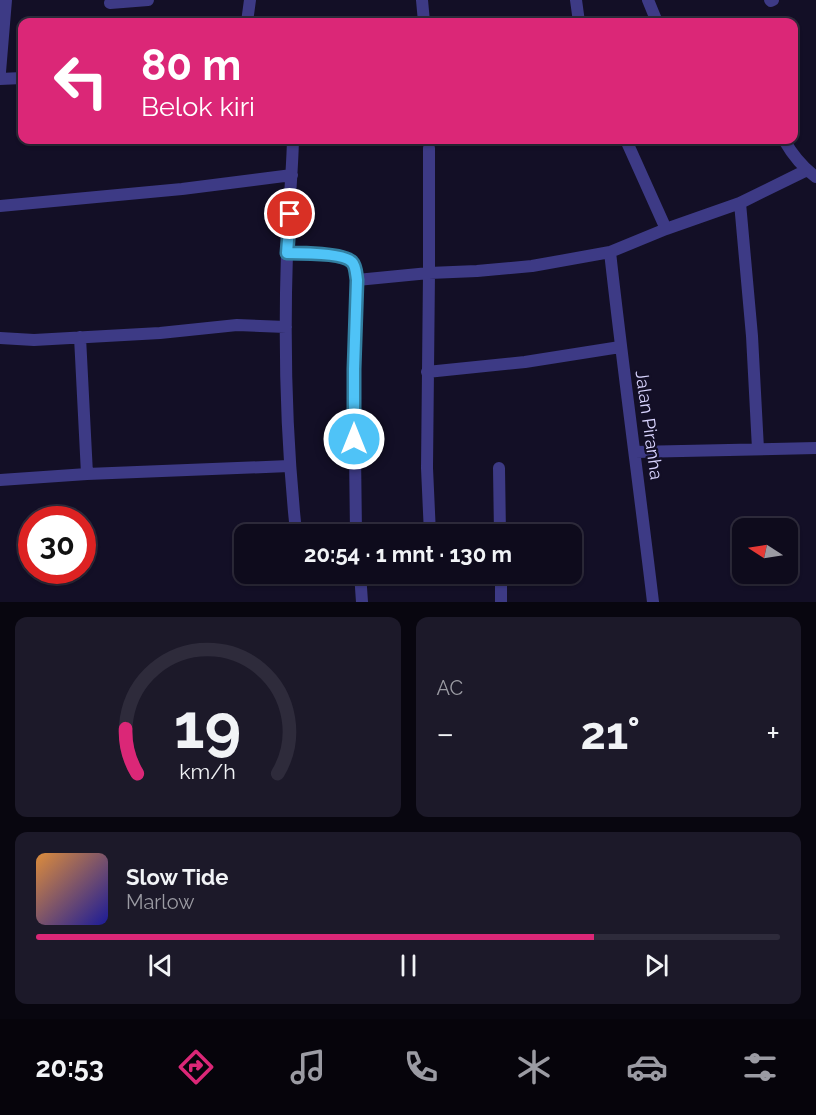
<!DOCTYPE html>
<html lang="id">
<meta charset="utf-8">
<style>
:root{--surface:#0e0b1c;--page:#1c1929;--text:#f1f3f6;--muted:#9b9ba3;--line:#2e2b3b;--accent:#db2777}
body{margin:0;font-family:Raleway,sans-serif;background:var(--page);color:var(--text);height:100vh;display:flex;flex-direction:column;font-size:22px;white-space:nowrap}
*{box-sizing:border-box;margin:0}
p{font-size:20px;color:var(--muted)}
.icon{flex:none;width:33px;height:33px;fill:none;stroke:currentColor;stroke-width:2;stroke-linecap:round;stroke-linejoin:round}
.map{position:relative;height:602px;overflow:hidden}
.details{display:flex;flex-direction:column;gap:15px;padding:15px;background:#08060f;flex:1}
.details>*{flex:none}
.hud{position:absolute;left:18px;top:18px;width:780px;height:126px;border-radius:12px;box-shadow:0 2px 4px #0004,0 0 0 2px var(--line);background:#db2777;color:#fff;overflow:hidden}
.needle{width:39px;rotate:282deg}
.fabs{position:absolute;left:732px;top:518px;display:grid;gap:12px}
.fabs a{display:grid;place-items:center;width:66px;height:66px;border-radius:12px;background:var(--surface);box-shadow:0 2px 4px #0004,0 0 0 2px var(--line);font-size:30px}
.speed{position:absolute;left:18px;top:506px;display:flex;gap:12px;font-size:30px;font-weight:700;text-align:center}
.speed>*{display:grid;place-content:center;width:78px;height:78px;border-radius:50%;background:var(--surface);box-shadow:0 2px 4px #0004,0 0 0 2px var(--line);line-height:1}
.speed .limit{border:9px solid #d22;background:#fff;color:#111}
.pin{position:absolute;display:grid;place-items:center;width:51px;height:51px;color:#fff;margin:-26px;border:3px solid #fff;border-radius:50%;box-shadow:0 2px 6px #0007}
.me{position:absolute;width:66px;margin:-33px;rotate:0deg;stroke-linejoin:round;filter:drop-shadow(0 0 4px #0008)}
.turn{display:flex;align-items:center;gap:21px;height:126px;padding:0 24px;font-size:27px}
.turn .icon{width:78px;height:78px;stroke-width:2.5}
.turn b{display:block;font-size:42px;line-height:51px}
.big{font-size:45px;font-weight:700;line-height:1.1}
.details .tile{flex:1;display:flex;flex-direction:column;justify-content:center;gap:9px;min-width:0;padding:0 21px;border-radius:12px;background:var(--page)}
.details .dial{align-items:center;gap:0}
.dial svg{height:156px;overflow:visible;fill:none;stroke:var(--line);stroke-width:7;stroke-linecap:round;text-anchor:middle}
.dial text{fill:var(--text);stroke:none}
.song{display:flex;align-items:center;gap:18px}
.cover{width:72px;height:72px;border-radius:9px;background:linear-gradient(135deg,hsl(30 70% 55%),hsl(240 70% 35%))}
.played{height:6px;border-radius:3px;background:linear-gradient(90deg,var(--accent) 75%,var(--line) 75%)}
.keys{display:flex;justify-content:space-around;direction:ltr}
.heat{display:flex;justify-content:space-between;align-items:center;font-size:33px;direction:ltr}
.details .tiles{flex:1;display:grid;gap:15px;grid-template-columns:1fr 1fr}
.tile:last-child{grid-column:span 2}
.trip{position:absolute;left:234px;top:524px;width:348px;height:60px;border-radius:12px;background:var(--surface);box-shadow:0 2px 4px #0004,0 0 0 2px var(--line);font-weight:700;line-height:60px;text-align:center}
.tab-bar{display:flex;height:96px;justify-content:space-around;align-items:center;background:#06040b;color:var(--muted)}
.tab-bar .icon{width:42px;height:42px}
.tab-bar .on{color:var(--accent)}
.tab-bar b{font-size:27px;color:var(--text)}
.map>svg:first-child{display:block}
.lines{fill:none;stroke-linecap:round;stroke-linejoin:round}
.minor{stroke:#3d3a85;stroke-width:12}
.route-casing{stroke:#337fa1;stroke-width:15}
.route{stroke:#4fc3f7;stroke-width:10}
.labels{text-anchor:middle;stroke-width:4.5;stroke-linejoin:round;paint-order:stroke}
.street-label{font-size:18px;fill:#d9d4ff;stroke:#130f26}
</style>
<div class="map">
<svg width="816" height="602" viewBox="0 0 816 602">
<rect width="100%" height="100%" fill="#130f26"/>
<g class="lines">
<path class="minor" d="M422,0L424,22
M576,0L579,22
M648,0L657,22
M770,0L771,1L773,0
M110,3L148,0
M247,22L250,0
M0,72L6,0
M0,79L22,78
M293,140C292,177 288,215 287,253C284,343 286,433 295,522
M626,140L666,229
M784,140C792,154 802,167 816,177
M429,148V273L427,468L430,534
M740,203L752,336L758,449
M0,206L182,189L292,175
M610,252C623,369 639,485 653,602
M287,253C301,253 344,253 352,262C356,266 356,274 357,280L354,369L356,534
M357,280L429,273L477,271L532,266L610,252L666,229L740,203L807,170
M80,337L87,474
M0,338L34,340L160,333L237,325L286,327
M427,372L525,362L620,347
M635,452L816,448
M499,468L500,534
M0,480L87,474L289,466
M360,573L362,602
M501,573V602"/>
</g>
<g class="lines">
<g class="route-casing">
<path id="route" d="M290,214L287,253C301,253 344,253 352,262C356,266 356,274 357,280L354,369V439"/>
</g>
<use href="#route" class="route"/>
</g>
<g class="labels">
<g class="street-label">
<text transform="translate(649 425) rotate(82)" y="6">Jalan Piranha</text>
</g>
</g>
</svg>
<div class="fabs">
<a><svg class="needle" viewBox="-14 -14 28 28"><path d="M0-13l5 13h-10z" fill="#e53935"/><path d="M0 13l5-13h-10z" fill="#9b9ba3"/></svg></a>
</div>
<div class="speed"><div class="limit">30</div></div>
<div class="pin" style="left:290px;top:214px;background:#d93025"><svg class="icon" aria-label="arrive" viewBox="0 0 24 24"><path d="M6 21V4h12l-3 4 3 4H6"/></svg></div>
<svg class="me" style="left:354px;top:439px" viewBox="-20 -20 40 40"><circle r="17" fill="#4fc3f7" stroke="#fff" stroke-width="3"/><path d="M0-11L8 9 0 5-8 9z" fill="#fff"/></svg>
<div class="trip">20:54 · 1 mnt · 130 m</div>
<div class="hud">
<div class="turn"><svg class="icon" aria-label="left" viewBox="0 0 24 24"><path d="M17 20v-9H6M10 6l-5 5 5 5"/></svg><div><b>80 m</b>Belok kiri</div></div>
</div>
</div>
<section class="details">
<div class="tiles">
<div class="tile dial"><svg viewBox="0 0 100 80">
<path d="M14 69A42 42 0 1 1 86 69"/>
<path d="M14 69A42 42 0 0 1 8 46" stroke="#db2777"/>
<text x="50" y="56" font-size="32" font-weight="700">19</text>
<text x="50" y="72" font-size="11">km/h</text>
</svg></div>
<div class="tile"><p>AC</p>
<div class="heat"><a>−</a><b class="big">21°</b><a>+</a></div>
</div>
<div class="tile">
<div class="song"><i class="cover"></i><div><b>Slow Tide</b><p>Marlow</p></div></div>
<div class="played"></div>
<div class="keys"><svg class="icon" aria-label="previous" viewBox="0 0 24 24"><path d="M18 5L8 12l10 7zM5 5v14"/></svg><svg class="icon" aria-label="pause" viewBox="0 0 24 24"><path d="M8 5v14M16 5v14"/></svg><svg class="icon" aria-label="next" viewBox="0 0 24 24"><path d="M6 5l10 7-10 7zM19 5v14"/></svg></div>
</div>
</div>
</section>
<nav class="tab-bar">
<b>20:53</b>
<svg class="icon on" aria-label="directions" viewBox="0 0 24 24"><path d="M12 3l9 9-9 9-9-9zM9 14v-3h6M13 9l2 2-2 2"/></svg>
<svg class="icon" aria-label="music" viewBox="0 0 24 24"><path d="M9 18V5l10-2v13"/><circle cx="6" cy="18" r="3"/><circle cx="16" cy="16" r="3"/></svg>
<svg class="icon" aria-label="phone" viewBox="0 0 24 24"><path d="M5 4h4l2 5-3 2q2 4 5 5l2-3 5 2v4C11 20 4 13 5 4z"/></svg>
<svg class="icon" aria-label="climate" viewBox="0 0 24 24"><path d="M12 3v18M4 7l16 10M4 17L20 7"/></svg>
<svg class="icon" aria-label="car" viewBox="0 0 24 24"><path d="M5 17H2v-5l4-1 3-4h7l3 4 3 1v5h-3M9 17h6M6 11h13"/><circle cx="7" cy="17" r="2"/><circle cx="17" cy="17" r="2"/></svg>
<svg class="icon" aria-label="filters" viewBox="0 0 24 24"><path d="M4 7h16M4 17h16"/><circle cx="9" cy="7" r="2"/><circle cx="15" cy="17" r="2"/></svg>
</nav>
